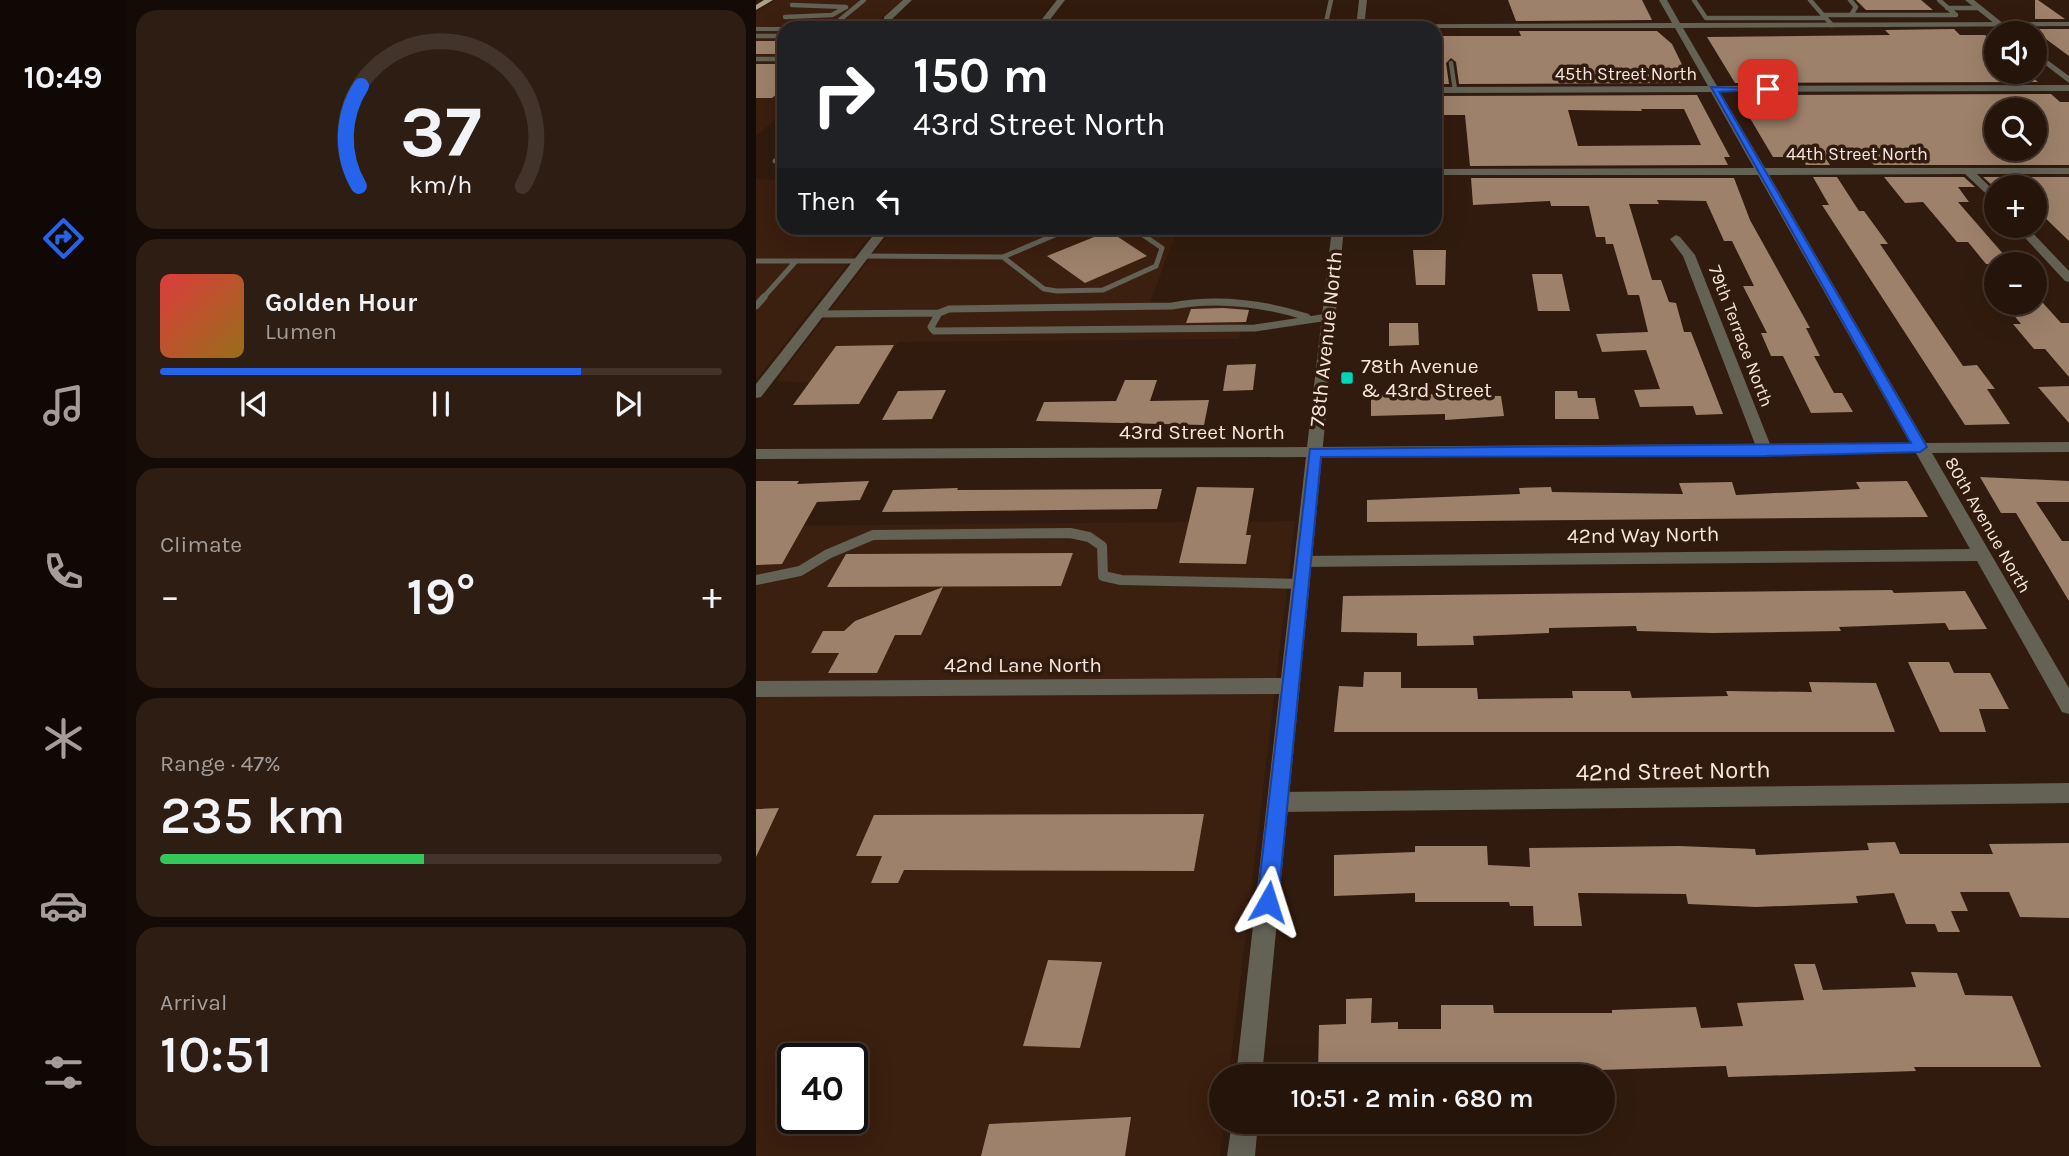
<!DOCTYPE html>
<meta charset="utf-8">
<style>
:root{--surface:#25140a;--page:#2d1d13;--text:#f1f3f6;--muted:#a39e9c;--line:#42332b;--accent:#2563eb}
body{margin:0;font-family:Karla,sans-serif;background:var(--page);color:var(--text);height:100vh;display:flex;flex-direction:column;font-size:26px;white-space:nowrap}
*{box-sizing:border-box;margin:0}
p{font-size:23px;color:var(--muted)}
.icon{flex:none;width:38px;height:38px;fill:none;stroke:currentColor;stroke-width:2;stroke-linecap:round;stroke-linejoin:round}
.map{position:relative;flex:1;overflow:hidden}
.details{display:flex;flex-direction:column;gap:10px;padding:10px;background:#140b06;width:630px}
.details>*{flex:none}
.top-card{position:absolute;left:21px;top:21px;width:665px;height:214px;border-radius:21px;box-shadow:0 7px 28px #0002,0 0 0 2px var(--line);background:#202124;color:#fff;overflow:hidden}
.buttons{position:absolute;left:1228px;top:21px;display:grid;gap:14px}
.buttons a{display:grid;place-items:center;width:63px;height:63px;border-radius:50%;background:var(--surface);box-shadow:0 7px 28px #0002,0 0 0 2px var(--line);font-size:35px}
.speed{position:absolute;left:21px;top:1043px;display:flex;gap:14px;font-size:35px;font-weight:700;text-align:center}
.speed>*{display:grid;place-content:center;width:91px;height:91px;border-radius:50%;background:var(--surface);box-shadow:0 7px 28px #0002,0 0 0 2px var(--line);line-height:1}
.speed .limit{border:4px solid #111;border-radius:10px;background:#fff;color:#111}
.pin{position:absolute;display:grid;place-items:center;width:60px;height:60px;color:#fff;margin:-30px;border-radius:14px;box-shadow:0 4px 10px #0006}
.me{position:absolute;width:77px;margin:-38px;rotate:6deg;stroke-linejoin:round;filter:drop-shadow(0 0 5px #0008)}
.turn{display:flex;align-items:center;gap:24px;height:147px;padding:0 21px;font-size:32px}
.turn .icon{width:91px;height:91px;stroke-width:2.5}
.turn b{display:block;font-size:49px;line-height:60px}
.then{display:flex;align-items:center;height:66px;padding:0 21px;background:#0003;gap:14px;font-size:26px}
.big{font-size:52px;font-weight:600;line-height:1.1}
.details .tile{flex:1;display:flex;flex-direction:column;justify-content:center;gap:10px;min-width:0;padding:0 24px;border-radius:21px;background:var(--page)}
.details .dial{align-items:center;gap:0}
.dial svg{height:182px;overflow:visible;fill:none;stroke:var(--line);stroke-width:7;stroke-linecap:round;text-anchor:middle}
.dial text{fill:var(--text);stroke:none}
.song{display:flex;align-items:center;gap:21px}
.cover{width:84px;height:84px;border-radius:10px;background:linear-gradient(135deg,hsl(0 70% 55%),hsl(40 70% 35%))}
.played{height:7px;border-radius:4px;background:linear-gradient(90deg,var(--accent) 75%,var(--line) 75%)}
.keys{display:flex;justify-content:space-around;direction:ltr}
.heat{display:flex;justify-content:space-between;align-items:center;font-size:38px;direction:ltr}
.charge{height:10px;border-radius:5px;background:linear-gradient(90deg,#34c759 47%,var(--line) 0)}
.trip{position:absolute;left:453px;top:1064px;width:406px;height:70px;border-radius:35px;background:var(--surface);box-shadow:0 7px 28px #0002,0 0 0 2px var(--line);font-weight:600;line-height:70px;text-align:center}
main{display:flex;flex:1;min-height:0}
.tabs{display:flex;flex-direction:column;width:126px;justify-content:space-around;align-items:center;background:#0f0804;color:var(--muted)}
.tabs .icon{width:49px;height:49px}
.tabs .on{color:var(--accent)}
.tabs b{font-size:32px;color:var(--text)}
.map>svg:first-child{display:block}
.built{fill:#3b1f0f;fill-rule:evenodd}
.building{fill:#9d816a;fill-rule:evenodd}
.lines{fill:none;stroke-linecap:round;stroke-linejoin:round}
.service-far3{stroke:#646155;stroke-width:4.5}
.service-far2{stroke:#646155;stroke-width:5}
.service-far1{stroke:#646155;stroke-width:7}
.service{stroke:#646155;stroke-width:10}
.minor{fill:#646155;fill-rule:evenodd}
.tertiary{fill:#646155;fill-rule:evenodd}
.primary{fill:#a8a289;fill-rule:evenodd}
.route{fill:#2563eb;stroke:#184099;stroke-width:2}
.poi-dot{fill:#00d5b7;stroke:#311b0e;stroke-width:2.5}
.labels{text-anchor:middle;stroke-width:7;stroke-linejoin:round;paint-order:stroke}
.far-street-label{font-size:18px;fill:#f6e6dd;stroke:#311b0e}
.street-label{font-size:21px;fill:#f6e6dd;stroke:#311b0e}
.poi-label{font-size:21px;fill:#f6e6dd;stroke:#311b0e;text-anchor:start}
.near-street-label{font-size:24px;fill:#f6e6dd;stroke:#311b0e}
</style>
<main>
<nav class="tabs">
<b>10:49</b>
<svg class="icon on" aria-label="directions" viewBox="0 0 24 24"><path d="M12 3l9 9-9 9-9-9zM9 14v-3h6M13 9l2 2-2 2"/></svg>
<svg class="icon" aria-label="music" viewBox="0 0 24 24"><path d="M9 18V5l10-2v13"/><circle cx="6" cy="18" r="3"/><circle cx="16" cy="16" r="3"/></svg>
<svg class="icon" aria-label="phone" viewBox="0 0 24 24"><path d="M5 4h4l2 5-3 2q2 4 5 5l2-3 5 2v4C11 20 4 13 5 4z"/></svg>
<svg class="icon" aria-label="climate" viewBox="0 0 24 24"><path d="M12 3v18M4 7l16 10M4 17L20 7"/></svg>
<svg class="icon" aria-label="car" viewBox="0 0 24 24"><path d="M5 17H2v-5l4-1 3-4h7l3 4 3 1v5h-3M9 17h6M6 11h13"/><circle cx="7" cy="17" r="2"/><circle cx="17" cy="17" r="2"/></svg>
<svg class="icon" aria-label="filters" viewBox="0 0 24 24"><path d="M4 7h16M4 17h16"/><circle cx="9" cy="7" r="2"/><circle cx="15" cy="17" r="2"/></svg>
</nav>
<section class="details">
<div class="tile dial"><svg viewBox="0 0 100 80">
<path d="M14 69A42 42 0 1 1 86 69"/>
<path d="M14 69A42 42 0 0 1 15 25" stroke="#2563eb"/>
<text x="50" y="56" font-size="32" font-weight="700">37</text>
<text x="50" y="72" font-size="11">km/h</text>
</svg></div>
<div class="tile">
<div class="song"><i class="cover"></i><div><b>Golden Hour</b><p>Lumen</p></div></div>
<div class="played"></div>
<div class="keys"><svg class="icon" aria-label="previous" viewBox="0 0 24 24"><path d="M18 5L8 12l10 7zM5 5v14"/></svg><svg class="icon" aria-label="pause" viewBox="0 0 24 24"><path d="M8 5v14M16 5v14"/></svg><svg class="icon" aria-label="next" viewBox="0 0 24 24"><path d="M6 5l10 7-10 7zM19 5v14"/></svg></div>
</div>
<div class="tile"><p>Climate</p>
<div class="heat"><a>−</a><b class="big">19°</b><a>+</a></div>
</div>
<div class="tile"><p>Range · 47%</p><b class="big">235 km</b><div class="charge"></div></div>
<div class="tile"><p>Arrival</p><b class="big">10:51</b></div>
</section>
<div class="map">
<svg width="1313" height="1156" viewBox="0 0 1313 1156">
<rect width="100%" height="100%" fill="#311b0e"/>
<path class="built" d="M19,0H146L123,20L129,21L122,28L0,27V12Z
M28,30V112L0,136V31Z
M0,179L28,180V228H120L0,380Z
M137,228H422L394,303L490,302L483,339L142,342L114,386L20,381Z
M539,521L473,1076H466V1122H468L464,1156H0V526ZM37,1059H96V1118H37Z"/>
<path class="building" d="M752,0H886L896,20L760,21Z
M1100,0H1165L1177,10H1110Z
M1279,0H1282L1309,19H1279Z
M1198,29L1204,35H1229L1241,45V72H1270L1282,82L979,83L951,37L1134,35L1129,30Z
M1279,29H1313V56L1279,31Z
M763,31H901L916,44L935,83L703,84L700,62L695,58L690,63L693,84H679V36H765Z
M0,41H28V54H0Z
M0,64H28V88L16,98H0Z
M1295,94L1304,102H1313V165H1118L1111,157H1069L1074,165H1050L1044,157H1017L985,103H991L986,95ZM1241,110H1279V149H1241Z
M941,95L974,157H968L972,165L714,166L709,115H679V96ZM885,109H928L945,145L822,146L812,110L886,111Z
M1057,177H1081L1103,211H1108L1132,244H1124L1207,366L1221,365L1239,389H1231L1254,424L1209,425L1066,205H1073Z
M1128,177H1208L1219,187H1202L1213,202H1202L1256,264H1230L1212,242H1201L1167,202L1149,203Z
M1227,177H1313V241L1279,208V187H1238Z
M715,178H978L994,220L1054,328H1050L1064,356H1058L1078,393H1086L1097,412L1055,413L1027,356H1015L1005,333H1011L987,286H998L976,241H968L950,201L901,200L903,204H873L896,280H905L913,302L920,303L928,332H935L967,414L940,415L937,406L884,407L878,390L904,389L890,350L846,352L840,334L892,332L883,295H872L857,244H850L849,237H840L833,206H795L794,201L717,205Z
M353,231L391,256L329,283L291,256Z
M657,250H690L689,285H660Z
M776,274H806L814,311H782Z
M1248,303H1287L1305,323H1313V377L1289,349H1278L1257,324H1265Z
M467,308L493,310L490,322L430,323L435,309Z
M633,323H662L663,345L633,346Z
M138,345L103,404L37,405L80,346Z
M500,364L497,390L467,391L471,365Z
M369,380H401L394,401L453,400L448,425L280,421L288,402L360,401Z
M1313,386V423L1282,387Z
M688,388H729L730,396H745L748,416L689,420V414L615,416V395L688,394Z
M190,390L176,419L126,420L142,391Z
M799,391H821L822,398H839L843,419H799Z
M1224,477L1313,481V502H1280L1306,541H1313V601L1260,513H1245Z
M0,481H43L41,484L113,481L104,500L61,502L26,564L0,565Z
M1151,481L1172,517L611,522V500L764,494L763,488L795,487L796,492L927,494L923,483L976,482L980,495L1104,489L1100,482Z
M441,487L498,488L490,535H495L490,564L423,563Z
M202,488L201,490L406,489L401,509L126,512L137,490Z
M317,553L305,586L71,587L90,554Z
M187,587L165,635H139L121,673H72L83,653H55L67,631H88L99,621Z
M1136,590L1138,593L1209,591L1231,629L1193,630L1189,623L1083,627L1085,631L956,633L881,631L880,626L793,628V633L717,636L718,645L661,646V633L585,632L587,596Z
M1152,662H1193L1198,673H1234L1253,709H1223L1230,732H1184Z
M608,672H645V688H721L722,699L817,698L816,691H874L876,698L972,696L970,691L1056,692L1053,682L1120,683L1139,732H578L583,686L607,687Z
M23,808L0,857V809Z
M448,814L438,871L148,870L142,883H115L126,856H100L118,815Z
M1139,842L1144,854H1237L1233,844L1313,843V918L1264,917L1253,892H1204L1212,911H1195L1204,932H1182L1179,924H1150L1138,893L1100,896L1102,903L1000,907L932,904L930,894L822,893L826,926H778L777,906H754L753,902H659V893L578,896V855L659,852V846H731L732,865L774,867L773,848L923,846L999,849L1000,855L1113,850L1111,843Z
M292,960L346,962L324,1048L267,1046Z
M1038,964H1059L1067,990L1160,987L1155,972L1201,973L1209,995L1256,996L1285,1067H1158L1160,1071L972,1077L970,1066L844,1070V1073L741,1072V1076H562L563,1025L590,1024V999L616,998L615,1023L642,1022V1029H685V1005H737L738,1013H856V1010L940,1007L945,1028L987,1026L981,1003L1048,1000Z
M375,1117L369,1156H225L233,1124Z"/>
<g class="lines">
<path class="service-far3" d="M938,0L950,18H1069
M1054,0L1067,15
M1094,0L1100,7L1095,15
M1191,8H1223
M29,17L76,15L90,7L36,5
M1076,25L1067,15H1200L1183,0
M569,27L575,0
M74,28L108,0
M0,36H28
M0,59H28
M695,63L699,90"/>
<path class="service-far2" d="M19,161H28
M107,256L247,257L315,228
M247,257L288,289L301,291L347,290L400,266L406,248L377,228
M0,261H103
M6,299L40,261"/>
<path class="service-far1" d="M0,306L8,297
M62,314L183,313
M551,317C506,303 462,297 416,306L193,309L183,313L175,327L178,331L499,328L572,317"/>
<path class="service" d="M0,580L44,571L72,554L117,535L314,533L333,537L346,546L347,576L365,580L545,584"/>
<path class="minor" d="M147,0H156L134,21H128V17Z
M301,0H309L289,26L916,23L903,0H911L924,23L1313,22V26L927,28L961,86L1313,85V91L964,92L1009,168H1313V174H1221L1241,194V204L1209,174L1013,175L1170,443L1313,442V452L1176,453L1313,688V714L1306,712L1221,561L541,567L538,562L541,557L547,556L1214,549L1160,453L559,457L551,452L559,447L999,444L927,256L914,239L920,235L924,237L939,255L1014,444L1154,443L1002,175H679V169L998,168L955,92L679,93V87L952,86L919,28H279Z
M0,27H28L31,28H28V31H0Z
M1258,226H1270L1313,271V282L1309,281Z
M123,228H135L5,397L0,398V384Z
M534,678L541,680L544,686L541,692L534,694L0,697V681Z
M1313,783V803L522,812L514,809L511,802L514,795L522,792Z"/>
<path class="tertiary" d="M603,0H611L608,28H600Z
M1209,0H1218L1259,33H1250Z
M1279,51L1313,76V83L1279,57Z
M576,228H588L506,1076H480L550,457L0,459V449L551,447Z
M476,1122H502L499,1156H471Z"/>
<path class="primary" d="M8,0H17L0,10V5Z"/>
</g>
<path class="route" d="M955,87L1017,89L963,92L1171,447L1164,452L1009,456L565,457L522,902L519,909L512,912L504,909L501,902L554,449L1155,443Z"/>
<rect class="poi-dot" x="584" y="371" width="14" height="14" rx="3.5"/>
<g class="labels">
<g class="far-street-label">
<text x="870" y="80">45th Street North</text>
<text x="1101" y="160">44th Street North</text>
<text transform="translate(985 336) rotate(69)" y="6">79th Terrace North</text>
<text transform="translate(1232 525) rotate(60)" y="6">80th Avenue North</text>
</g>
<g class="street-label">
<text transform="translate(570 339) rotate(-84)" y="7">78th Avenue North</text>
<text x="446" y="439">43rd Street North</text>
<text transform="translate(887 535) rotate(-1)" y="7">42nd Way North</text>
<text x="267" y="672">42nd Lane North</text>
</g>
<g class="poi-label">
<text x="605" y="373">78th Avenue<tspan x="605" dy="24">&amp; 43rd Street</tspan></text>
</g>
<g class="near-street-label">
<text transform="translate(917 771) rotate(-1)" y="8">42nd Street North</text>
</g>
</g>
</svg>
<div class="buttons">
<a><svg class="icon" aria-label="sound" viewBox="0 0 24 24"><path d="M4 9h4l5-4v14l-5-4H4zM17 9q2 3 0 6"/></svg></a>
<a><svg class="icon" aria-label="search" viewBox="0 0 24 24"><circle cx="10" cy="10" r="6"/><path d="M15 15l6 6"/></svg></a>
<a>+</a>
<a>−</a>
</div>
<div class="speed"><div class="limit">40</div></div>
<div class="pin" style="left:1012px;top:89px;background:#d93025"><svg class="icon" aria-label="arrive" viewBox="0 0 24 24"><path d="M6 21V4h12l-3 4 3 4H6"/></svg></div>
<svg class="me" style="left:512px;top:902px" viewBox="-20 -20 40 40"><path d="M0-17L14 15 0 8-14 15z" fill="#2563eb" stroke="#fff" stroke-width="4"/></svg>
<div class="trip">10:51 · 2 min · 680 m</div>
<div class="top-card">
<div class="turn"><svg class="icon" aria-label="right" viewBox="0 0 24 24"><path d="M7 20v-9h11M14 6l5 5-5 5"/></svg><div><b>150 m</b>43rd Street North</div></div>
<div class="then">Then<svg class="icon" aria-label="left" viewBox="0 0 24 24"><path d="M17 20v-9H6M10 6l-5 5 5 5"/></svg></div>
</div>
</div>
</main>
